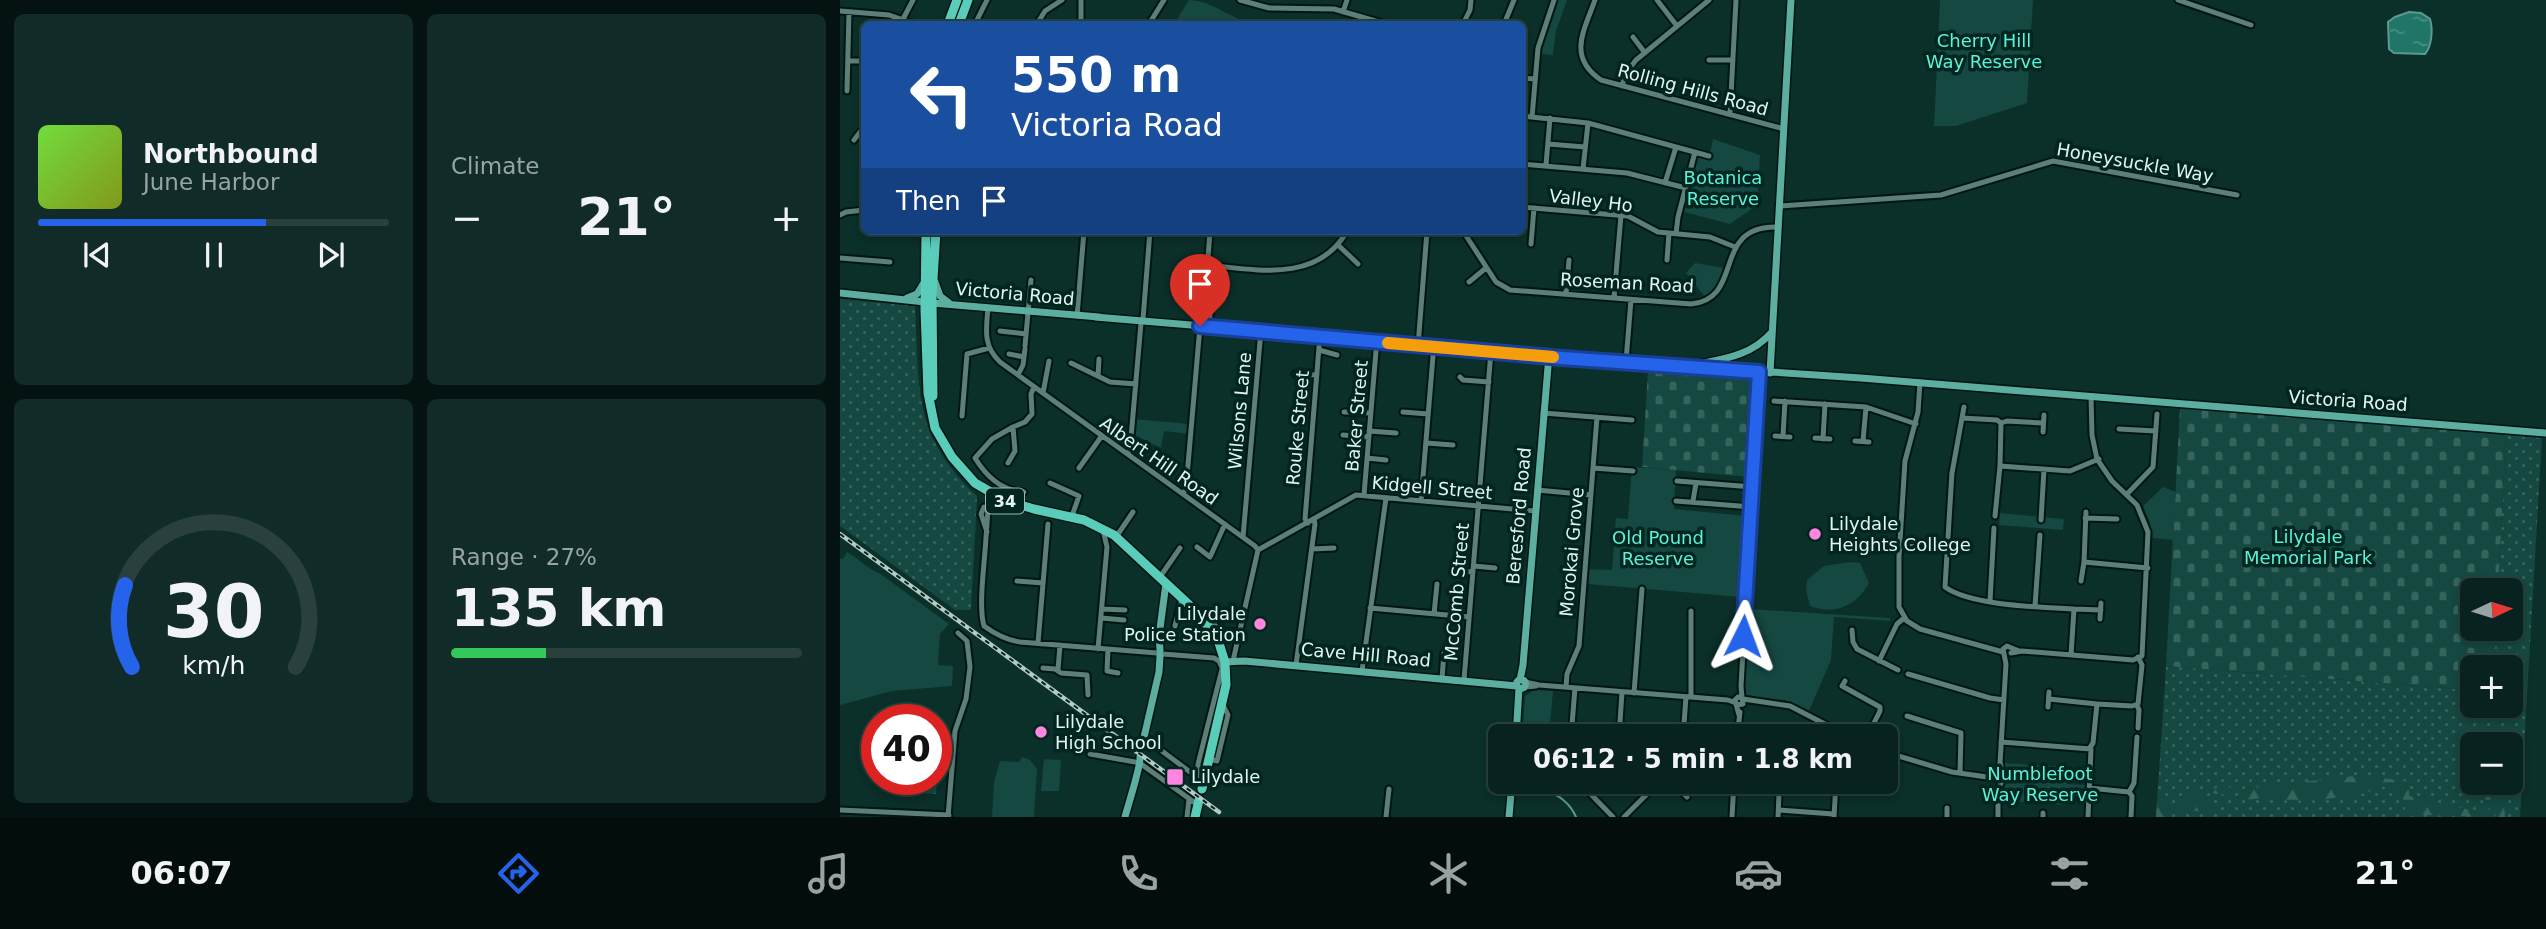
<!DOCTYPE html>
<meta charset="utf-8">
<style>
:root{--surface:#08231f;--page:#112b28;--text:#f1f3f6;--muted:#98a4a4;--line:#29403d;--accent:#2563eb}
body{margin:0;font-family:"DejaVu Sans",sans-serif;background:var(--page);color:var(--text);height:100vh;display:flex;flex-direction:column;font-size:26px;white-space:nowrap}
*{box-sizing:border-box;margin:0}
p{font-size:23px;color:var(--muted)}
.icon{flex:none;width:38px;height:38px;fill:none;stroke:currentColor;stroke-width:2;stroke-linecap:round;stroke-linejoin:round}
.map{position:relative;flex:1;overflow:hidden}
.drawer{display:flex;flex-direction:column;gap:14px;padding:14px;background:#041311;width:840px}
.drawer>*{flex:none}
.banner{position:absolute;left:21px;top:21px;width:665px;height:214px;border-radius:10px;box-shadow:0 4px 10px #0003,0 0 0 2px var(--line);background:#1a4fa0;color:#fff;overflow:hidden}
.needle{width:46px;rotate:86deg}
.tools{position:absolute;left:1620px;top:578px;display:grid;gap:14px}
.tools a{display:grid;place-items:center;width:63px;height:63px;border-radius:10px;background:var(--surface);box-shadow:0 4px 10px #0003,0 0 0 2px var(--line);font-size:35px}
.speed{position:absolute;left:21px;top:704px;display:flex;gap:14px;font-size:35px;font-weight:700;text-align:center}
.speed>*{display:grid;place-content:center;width:91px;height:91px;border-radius:50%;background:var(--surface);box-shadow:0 4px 10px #0003,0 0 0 2px var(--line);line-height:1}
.speed .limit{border:10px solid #d22;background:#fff;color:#111}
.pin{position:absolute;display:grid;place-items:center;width:60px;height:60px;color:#fff;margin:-72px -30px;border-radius:50% 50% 50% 0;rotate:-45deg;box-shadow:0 0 7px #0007}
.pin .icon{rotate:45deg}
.me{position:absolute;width:77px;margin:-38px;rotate:3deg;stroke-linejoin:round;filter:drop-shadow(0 0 5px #0008)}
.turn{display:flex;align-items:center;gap:24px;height:147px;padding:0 35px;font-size:32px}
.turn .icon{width:91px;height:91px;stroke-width:2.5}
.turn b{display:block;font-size:49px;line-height:60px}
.then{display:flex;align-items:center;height:66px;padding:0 35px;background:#0003;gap:14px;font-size:26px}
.big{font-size:52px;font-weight:800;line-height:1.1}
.drawer .card{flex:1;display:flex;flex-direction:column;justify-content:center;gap:10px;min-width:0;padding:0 24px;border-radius:10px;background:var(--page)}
.drawer .dial{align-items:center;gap:0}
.dial svg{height:182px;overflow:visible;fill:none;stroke:var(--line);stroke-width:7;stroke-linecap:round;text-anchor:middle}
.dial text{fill:var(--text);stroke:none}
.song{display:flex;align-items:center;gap:21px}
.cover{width:84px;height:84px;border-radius:10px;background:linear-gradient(135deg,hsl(100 70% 55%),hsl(70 70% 35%))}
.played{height:7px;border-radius:4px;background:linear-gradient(90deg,var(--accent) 65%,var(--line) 65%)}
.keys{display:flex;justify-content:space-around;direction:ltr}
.heat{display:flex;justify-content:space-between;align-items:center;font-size:38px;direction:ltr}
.charge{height:10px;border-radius:5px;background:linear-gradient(90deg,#34c759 27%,var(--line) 0)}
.drawer .tiles{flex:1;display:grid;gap:14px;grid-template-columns:repeat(2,1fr)}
.trip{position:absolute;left:648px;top:724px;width:410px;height:70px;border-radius:10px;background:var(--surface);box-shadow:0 4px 10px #0003,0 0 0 2px var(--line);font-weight:800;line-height:70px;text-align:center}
.tab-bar{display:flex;height:112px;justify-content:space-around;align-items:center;background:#030e0c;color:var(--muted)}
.tab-bar .icon{width:49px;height:49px}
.tab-bar .selected{color:var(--accent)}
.tab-bar b{font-size:32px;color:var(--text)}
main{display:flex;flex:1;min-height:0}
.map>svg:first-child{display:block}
.grass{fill:url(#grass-dots);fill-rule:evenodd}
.forest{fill:url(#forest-firs)}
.cemetery{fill:url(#cemetery-stones)}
.park{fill:#144840}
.water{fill:url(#water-ripples);stroke:#5a9b90;stroke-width:2}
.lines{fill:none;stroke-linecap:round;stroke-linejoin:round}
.stream{stroke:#5a9b90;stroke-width:2}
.major-tunnel{stroke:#2b4d47;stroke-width:7;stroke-dasharray:7 3.5;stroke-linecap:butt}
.minor-casing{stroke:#001612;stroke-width:9}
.major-casing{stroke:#001612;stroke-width:10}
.highway-casing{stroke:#001612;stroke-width:12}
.minor{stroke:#5c7f78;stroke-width:5}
.major{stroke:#5baea0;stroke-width:7}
.highway{stroke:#5acdba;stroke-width:9}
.rail-casing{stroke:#b3cac5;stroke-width:4.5}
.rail{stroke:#01251f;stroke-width:2;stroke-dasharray:5;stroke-linecap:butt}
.route-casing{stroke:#184099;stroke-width:18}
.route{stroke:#2563eb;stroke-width:12}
.slow{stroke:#f59e0b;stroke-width:12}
.poi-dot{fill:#fe85e0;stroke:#01251f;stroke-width:2.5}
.labels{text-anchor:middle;stroke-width:7;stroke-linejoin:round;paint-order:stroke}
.shield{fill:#01251f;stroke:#9eb7b1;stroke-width:2}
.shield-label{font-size:16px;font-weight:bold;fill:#e2f5f0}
.park-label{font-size:18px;fill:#5cf3da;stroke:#01251f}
.street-label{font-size:18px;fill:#e2f5f0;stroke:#01251f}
.poi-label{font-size:18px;fill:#e2f5f0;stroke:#01251f;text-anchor:start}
</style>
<main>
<section class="drawer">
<div class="tiles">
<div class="card">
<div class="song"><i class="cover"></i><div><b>Northbound</b><p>June Harbor</p></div></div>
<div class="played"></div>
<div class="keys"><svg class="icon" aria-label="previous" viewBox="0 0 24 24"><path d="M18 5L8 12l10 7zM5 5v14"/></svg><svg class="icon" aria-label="pause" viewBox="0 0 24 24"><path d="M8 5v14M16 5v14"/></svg><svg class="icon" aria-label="next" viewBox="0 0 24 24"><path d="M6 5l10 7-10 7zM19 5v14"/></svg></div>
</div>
<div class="card"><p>Climate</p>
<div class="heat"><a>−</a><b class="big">21°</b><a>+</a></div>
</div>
<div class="card dial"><svg viewBox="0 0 100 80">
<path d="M14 69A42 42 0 1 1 86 69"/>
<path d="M14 69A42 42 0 0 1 11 33" stroke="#2563eb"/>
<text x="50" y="56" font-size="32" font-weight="700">30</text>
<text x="50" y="72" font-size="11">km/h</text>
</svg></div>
<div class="card"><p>Range · 27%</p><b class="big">135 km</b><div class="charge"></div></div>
</div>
</section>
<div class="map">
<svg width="1706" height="817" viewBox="0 0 1706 817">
<defs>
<pattern id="grass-dots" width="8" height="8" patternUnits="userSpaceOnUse" patternTransform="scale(1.75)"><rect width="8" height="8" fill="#144840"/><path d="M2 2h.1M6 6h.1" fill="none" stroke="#36635c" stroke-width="1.8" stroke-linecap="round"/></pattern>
<pattern id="forest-firs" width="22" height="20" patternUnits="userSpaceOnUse" patternTransform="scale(1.75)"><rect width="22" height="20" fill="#144840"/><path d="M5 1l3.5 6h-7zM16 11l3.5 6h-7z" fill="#36635c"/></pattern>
<pattern id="cemetery-stones" width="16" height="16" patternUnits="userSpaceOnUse" patternTransform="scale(1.75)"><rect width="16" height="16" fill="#144840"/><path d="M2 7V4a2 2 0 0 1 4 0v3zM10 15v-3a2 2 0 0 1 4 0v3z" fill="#36635c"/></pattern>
<pattern id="water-ripples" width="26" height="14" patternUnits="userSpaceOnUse" patternTransform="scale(1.75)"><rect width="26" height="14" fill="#1f7567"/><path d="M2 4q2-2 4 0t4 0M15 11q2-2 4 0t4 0" fill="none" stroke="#4a9084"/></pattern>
</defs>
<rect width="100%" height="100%" fill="#0b2f29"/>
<path class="grass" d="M0,299L75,306C77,339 76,376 83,409C89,442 113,474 137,496L131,610H115L0,526Z
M1666,435L1702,438L1680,817H1316L1326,666L1633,690V705H1671V667H1654L1656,628H1671V590H1658ZM1633,744H1671V782H1633Z
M56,779L97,781L96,794L55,792Z"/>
<path class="forest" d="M1523,775L1570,782L1569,796L1640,812L1647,795L1657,791L1664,807L1665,817H1655L1656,809L1652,807L1647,810L1644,817L1585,815L1561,817L1566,807L1560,791L1540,786L1532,791L1517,795L1478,800L1447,801L1439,796L1406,800L1402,795L1403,791L1411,788Z
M1390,787L1394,790V796L1370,793L1363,794V799L1371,808L1369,813L1350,810L1341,813L1335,810L1325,817H1316L1317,799H1322L1330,807L1359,790Z"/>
<path class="cemetery" d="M808,371L915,380L909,477L802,467Z
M1340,408L1666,435L1658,590H1633V628H1656L1654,667H1633V690L1326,666Z"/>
<path class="park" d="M349,0C373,0 392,21 416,24H334Z
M718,0H727L716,31L713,55L701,54L703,38Z
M1100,0H1193L1187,103L1116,126H1094Z
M873,139L920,155L917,205L890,224L844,212L854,155L869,159Z
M855,263L884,268L877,286L865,297L846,273Z
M293,419L350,424L349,434L324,431L321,448L291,433Z
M792,467L836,470L834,509L906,516L901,597L747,584L749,569L772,570L776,518L788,519Z
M1323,487L1336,492L1333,540L1313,538L1309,520L1303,506Z
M1160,513L1224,519L1223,530L1159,525Z
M7,552C20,559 26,568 39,573L109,624L100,634L98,665L113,666L112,686L52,691L0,705V559H3Z
M1010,562L1020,563L1029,583C1017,605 996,616 970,606L966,590L967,580L984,566Z
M910,609L1050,618V621L994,617L991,660L969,711L945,700L907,696L904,692Z
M694,690L713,691L709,737H682L685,696Z
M182,757L190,760L197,769L194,817H152L154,782L160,761L179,762Z
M204,759L221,760L219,791H201Z
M1164,763L1228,767L1227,784L1246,785L1245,790L1227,789L1225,805L1161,801C1162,784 1170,780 1164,763Z"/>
<path class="water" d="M1569,12L1581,13L1590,19C1593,29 1592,46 1585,54L1554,53L1549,49L1548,22L1555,17Z"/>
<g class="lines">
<path class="stream" d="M692,782C710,793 727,796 736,817"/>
<path class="major-tunnel" d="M297,755L300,744"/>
<g class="minor-casing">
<path id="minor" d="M241,0V24
M400,0L429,8L494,9L546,24
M755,0C744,31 727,57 761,80L944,129
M817,0L837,26
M1338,0L1411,25
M0,11L49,15L75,24
M503,12L507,0
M63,19L73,0
M135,24L147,0
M197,24L205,11L222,0
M309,24L324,0
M623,24L630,10L631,0
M664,24L674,0
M793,37L805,53
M869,60H893
M9,61H24
M682,78L695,79
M782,86L786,73L796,60L869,0
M7,91L9,12
M890,114L896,0
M682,116L748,123L869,156
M692,117L698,48L714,0
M14,140L20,132L24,133
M708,144L745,147
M682,164L787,173L846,188
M706,165L710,118
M743,169L748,123
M825,183L836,147
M940,206L1101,195L1213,161L1397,195
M682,207L788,216L818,232L870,237L895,247
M0,215L6,212L24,210
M623,231L656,282L670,290L851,304C906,299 870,224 939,227
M836,234L838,217L855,152
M691,244L694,208
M498,245L518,264
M0,258L50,262
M827,260L829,233
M368,265C417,270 478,283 507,231
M629,282L646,268
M726,294L729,260
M774,298L781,215
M148,308C146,330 143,346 160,362L415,546L418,550
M237,316L244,231
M303,319L310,231
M369,327L372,290L367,272L370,231
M160,331L186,334
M185,346L191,280
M578,346L587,231
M479,350L497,355
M169,354L184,357
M786,361L791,300
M231,363L270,382L296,384
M455,374L477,375
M178,375L183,365L185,349
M258,376L259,359
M620,377L623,380L649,382
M1080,382L1078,412L1065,461L1059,557V607L1067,621L1080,629L1163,652
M203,393L209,361
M934,401L1026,407L1076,424
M504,412L531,413
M563,412L588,414
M703,413L792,420
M122,416L127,354L149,348
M1122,418L1157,420L1161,423L1160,466L1230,471L1259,459
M1161,423L1167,421L1203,423
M173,427L152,439L135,458C146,476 161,491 184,492
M1279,429L1316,431
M529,431L556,433
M1203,432L1204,415
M503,435L529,437
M935,436L950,437
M943,436L945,401
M975,438L990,439
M983,439L985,404
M1015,441L1029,442
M1023,441L1026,407
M586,443L613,445
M288,454L290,449L301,323
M527,458L546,460
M168,463L175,451L173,427L185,422L192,414L191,394L194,387
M239,468L261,437
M753,468L793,471
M1112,472L1105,587C1131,606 1202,607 1234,609L1231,655
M1112,473L1124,407
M837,481L913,487
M210,483L239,496L232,516
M697,490L751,495
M343,494L346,488L360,326
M1287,494L1313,467L1317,414
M524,495L537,339
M581,501L594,344
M836,501L912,507
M853,501L856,483
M1246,512L1244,562L1308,568
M1155,516L1160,466
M1245,518L1277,519
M1201,520L1204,469
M468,523L465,519L480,335
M147,532L141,514L144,507L148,511C147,520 147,528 146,537C145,560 138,606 144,626C155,634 166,640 180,642L317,653
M276,537L293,512
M403,537L421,330
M1060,546L1107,548
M357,547L370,557L385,524
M472,549L494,548
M418,550L516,495L695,511
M634,566L655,568
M618,571L633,572
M320,577L340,548
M177,581L203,583
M1241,581L1244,562
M1150,601L1154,528
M1195,606L1200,535
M530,608L629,617
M262,609L285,610
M1234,609L1261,610
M594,614L597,584
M364,617L383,631L399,632
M261,618L284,620
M1260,619L1261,603
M335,626L342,599
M1012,630L1013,642L1017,649L1058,670
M198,643L208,524
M258,649L267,547L263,530
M268,649L267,671L278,673
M1171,653L1182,651L1293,660L1302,656L1308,532L1297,505L1272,481L1257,459L1252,435L1251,396
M323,654L374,658L379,661L383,670
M393,661L418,550
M1039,661L1057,624L1064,618
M456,665L475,524L474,519
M203,668L215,669L221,673L247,675L248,695
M218,670L220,645
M522,671L546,498
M1068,674L1150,698L1164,700
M602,678L604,653
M624,680L651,351
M1005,681L1002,686L1040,707V711L1027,737
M685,682L699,685L888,700L896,703
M685,687L696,686
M726,687L727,674L739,646L757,417
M794,693L802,589
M851,697V611
M902,698L901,686L919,372
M903,699L950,706L1010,737
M1209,699L1257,704
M897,705L903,704L902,698L898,697L895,700L899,715
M1297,705L1299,710L1298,728
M1208,707L1209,692
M1067,716L1121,733L1120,773
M942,733L949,737
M304,734L306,739L358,778
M731,737L735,688
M779,737L782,692
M843,737L846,697
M897,737L900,712
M1161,742L1251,749L1248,817
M1249,749L1253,743L1257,704L1292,706L1298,704L1302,665L1298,657
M1045,752L1112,772L1154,778
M250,754L295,762
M369,759L377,761L388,715L382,703
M301,764L358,805
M1156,772L1160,763L1166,664L1163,649L1167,646L1179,651
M358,777V764L382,669
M739,782L773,817
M832,782L847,797
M940,784V782
M1249,788L1289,792L1292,796L1291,817
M1289,792L1294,783L1297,737
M0,810L109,815
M939,810L993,814
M108,817L115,731L126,699L130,667L127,641L118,633
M347,817L349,799
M546,817L549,789
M784,817L819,782
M892,817L894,782
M938,817L939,793
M994,817L996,782
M1107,817V808
M1158,817V790L1164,776L1160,763
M1203,817V813"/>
</g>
<g class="major-casing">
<path id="major" d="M95,282L100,296L109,303
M0,293L85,302
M67,298L77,294L85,281
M92,303L259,317
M255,317L399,329
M397,329L722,358L1021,378L1706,433
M854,365C884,359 911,356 932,332
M930,373L951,0
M320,650L319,636L326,583
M385,662L404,661L677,686
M676.5 684a4.5 4.5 0 1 1 9 0a4.5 4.5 0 1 1-9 0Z
M680,680L683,665L709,355
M676,737L679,688
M302,746L319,672L320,656
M285,817C288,805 301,766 300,757
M669,817L672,782"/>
</g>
<g class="highway-casing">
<path id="highway" d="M108,24L117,0
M119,24L128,0
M86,231L85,310L88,393L95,428L112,457L135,483L164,500L194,509L244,520L274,535L358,613L378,640L385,662L386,685L362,789
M93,396L92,295L96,231
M355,817L359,800"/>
</g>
<use href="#minor" class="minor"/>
<use href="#major" class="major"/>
<use href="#highway" class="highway"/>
<g class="rail-casing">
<path id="rail" d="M0,534L379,812"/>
</g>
<use href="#rail" class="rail"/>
</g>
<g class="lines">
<g class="route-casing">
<path id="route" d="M360,326L722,358L919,372L903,636"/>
</g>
<use href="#route" class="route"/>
<path class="slow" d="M548,343L713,357"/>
</g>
<g class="poi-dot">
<circle cx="975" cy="534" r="7"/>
<circle cx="420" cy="624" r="7"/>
<circle cx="201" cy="732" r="7"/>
<rect x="326" y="768" width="18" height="18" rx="3.5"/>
</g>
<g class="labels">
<rect class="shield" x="146" y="488.5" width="38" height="25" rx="5"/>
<g class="shield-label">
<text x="165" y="507">34</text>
</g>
<g class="park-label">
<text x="1144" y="47">Cherry Hill<tspan x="1144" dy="21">Way Reserve</tspan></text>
<text x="883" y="184">Botanica<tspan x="883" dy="21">Reserve</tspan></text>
<text x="1468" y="543">Lilydale<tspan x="1468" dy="21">Memorial Park</tspan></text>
<text x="818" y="544">Old Pound<tspan x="818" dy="21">Reserve</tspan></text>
<text x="1200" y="780">Numblefoot<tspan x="1200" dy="21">Way Reserve</tspan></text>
</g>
<g class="street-label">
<text transform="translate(853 90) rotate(15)" y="6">Rolling Hills Road</text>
<text transform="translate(1295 163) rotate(10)" y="6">Honeysuckle Way</text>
<text transform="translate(751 201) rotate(7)" y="6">Valley Ho</text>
<text transform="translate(787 283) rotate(3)" y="6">Roseman Road</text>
<text transform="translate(175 294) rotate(5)" y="6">Victoria Road</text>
<text transform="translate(1508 401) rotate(4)" y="6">Victoria Road</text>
<text transform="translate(400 411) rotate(-85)" y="6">Wilsons Lane</text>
<text transform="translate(517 416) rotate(-85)" y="6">Baker Street</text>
<text transform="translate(458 428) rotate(-85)" y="6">Rouke Street</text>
<text transform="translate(319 461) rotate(35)" y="6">Albert Hill Road</text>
<text transform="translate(592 488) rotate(5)" y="6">Kidgell Street</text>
<text transform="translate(679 516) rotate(-85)" y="6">Beresford Road</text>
<text transform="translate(732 552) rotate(-85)" y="6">Morokai Grove</text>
<text transform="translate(617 592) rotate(-85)" y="6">McComb Street</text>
<text transform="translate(526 655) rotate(5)" y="6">Cave Hill Road</text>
</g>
<g class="poi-label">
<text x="989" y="530">Lilydale<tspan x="989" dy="21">Heights College</tspan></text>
<text x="406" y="620" text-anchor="end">Lilydale<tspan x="406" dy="21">Police Station</tspan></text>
<text x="215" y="728">Lilydale<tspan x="215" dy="21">High School</tspan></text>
<text x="351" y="783">Lilydale</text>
</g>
</g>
</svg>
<div class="tools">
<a><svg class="needle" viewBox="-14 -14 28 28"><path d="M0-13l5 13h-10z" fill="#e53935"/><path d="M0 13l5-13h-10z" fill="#98a4a4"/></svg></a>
<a>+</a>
<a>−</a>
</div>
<div class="speed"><div class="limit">40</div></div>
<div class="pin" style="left:360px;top:326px;background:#d93025"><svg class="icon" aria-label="arrive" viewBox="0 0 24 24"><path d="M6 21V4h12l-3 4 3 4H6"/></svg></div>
<svg class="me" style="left:903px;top:636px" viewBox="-20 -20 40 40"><path d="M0-17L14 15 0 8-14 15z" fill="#2563eb" stroke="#fff" stroke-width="4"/></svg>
<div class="trip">06:12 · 5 min · 1.8 km</div>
<div class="banner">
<div class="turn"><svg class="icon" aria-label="left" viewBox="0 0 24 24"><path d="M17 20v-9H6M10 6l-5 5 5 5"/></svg><div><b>550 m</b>Victoria Road</div></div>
<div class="then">Then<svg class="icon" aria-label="arrive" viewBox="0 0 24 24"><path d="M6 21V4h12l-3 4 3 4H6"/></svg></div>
</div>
</div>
</main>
<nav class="tab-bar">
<b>06:07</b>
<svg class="icon selected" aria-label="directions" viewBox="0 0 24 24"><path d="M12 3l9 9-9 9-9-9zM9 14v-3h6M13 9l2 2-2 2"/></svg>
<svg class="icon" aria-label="music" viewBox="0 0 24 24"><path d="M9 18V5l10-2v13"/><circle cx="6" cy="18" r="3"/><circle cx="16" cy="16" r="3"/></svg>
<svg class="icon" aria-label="phone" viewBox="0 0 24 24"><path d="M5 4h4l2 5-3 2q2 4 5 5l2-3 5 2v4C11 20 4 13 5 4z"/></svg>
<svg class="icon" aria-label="climate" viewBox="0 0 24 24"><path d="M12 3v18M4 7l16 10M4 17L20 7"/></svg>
<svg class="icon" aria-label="car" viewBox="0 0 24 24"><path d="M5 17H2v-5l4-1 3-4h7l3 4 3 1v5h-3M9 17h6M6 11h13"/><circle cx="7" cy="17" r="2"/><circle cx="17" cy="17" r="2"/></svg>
<svg class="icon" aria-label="filters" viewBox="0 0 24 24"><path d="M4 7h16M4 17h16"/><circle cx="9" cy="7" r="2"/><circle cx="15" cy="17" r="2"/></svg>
<b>21°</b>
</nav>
